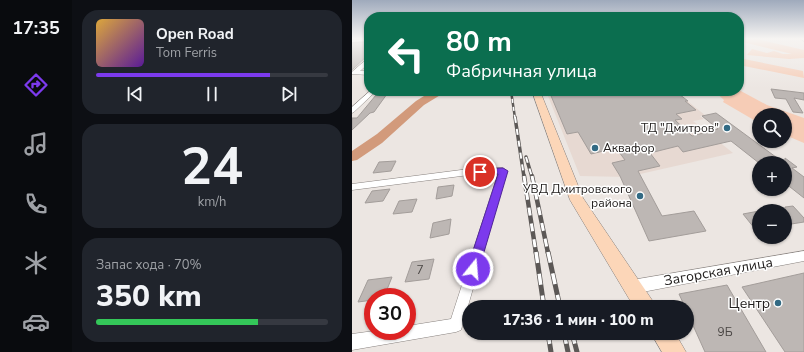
<!DOCTYPE html>
<html lang="ru">
<meta charset="utf-8">
<style>
:root{--surface:#171b24;--page:#20242c;--text:#f1f3f6;--muted:#9ea1a6;--line:#363941;--accent:#7c3aed}
body{margin:0;font-family:"Nunito Sans",sans-serif;background:var(--page);color:var(--text);height:100vh;display:flex;flex-direction:column;font-size:15px;white-space:nowrap}
*{box-sizing:border-box;margin:0}
p{font-size:13px;color:var(--muted)}
.icon{flex:none;width:22px;height:22px;fill:none;stroke:currentColor;stroke-width:2;stroke-linecap:round;stroke-linejoin:round}
.map{position:relative;flex:1;overflow:hidden}
.sheet{display:flex;flex-direction:column;gap:10px;padding:10px;background:#0d0f14;width:280px}
.sheet>*{flex:none}
.hud{position:absolute;left:12px;top:12px;width:380px;height:84px;border-radius:16px;box-shadow:0 1px 3px #0004;background:#0b6e4f;color:#fff;overflow:hidden}
.controls{position:absolute;left:400px;top:108px;display:grid;gap:8px}
.controls a{display:grid;place-items:center;width:40px;height:40px;border-radius:50%;background:var(--surface);box-shadow:0 1px 3px #0004;font-size:20px}
.speed{position:absolute;left:12px;top:288px;display:flex;gap:8px;font-size:20px;font-weight:700;text-align:center}
.speed>*{display:grid;place-content:center;width:52px;height:52px;border-radius:50%;background:var(--surface);box-shadow:0 1px 3px #0004;line-height:1}
.speed .limit{border:6px solid #d22;background:#fff;color:#111}
.pin{position:absolute;display:grid;place-items:center;width:34px;height:34px;color:#fff;margin:-17px;border:2px solid #fff;border-radius:50%;box-shadow:0 1px 4px #0007}
.me{position:absolute;width:44px;margin:-22px;rotate:17deg;stroke-linejoin:round;filter:drop-shadow(0 0 3px #0008)}
.turn{display:flex;align-items:center;gap:14px;height:84px;padding:0 16px;font-size:18px}
.turn .icon{width:52px;height:52px;stroke-width:2.5}
.turn b{display:block;font-size:28px;line-height:34px}
.big{font-size:30px;font-weight:800;line-height:1.1}
.sheet .widget{flex:1;display:flex;flex-direction:column;justify-content:center;gap:6px;min-width:0;padding:0 14px;border-radius:16px;background:var(--page)}
.sheet .dial{align-items:center;gap:0}
.dial b{font-size:52px;line-height:1}
.song{display:flex;align-items:center;gap:12px}
.cover{width:48px;height:48px;border-radius:6px;background:linear-gradient(135deg,hsl(40 70% 55%),hsl(270 70% 35%))}
.played{height:4px;border-radius:2px;background:linear-gradient(90deg,var(--accent) 75%,var(--line) 75%)}
.keys{display:flex;justify-content:space-around;direction:ltr}
.charge{height:6px;border-radius:3px;background:linear-gradient(90deg,#34c759 70%,var(--line) 0)}
.trip{position:absolute;left:110px;top:300px;width:232px;height:40px;border-radius:20px;background:var(--surface);box-shadow:0 1px 3px #0004;font-weight:800;line-height:40px;text-align:center}
main{display:flex;flex:1;min-height:0}
.menu{display:flex;flex-direction:column;width:72px;justify-content:space-around;align-items:center;background:#090b0e;color:var(--muted)}
.menu .icon{width:28px;height:28px}
.menu .on{color:var(--accent)}
.menu b{font-size:18px;color:var(--text)}
.map>svg:first-child{display:block}
.built{fill:#e7d9d2}
.green{fill:#f6ccb6}
.lines{fill:none;stroke-linecap:round;stroke-linejoin:round}
.river{fill:#d29a7b;fill-rule:evenodd}
.building{fill:#bdb7b4;stroke:#a39d9a}
.minor-casing{stroke:#88827f;stroke-width:1}
.secondary-casing{stroke:#88827f;stroke-width:1}
.minor{fill:#fff;fill-rule:evenodd}
.secondary{fill:#fcd6b8;fill-rule:evenodd}
.rail-far3-casing{stroke:#5c5856;stroke-width:2.5}
.rail-far2-casing{stroke:#5c5856;stroke-width:3.5}
.rail-far1-casing{stroke:#5c5856;stroke-width:4.5}
.rail-casing{stroke:#5c5856;stroke-width:5}
.rail-far3{stroke:#fff;stroke-width:1.5;stroke-dasharray:4;stroke-linecap:butt}
.rail-far2{stroke:#fff;stroke-width:2;stroke-dasharray:6;stroke-linecap:butt}
.rail-far1{stroke:#fff;stroke-width:3;stroke-dasharray:8;stroke-linecap:butt}
.rail{stroke:#fff;stroke-width:3.5;stroke-dasharray:11;stroke-linecap:butt}
.route{fill:#7c3aed;stroke:#51269a}
.poi-dot{fill:#326a84;stroke:#fff;stroke-width:1.5}
.labels{text-anchor:middle;stroke-width:3;stroke-linejoin:round;paint-order:stroke}
.poi-label{font-size:12px;fill:#23201f;stroke:#fff;text-anchor:end}
.near-number-label{font-size:12px;fill:#4a4644}
.near-street-label{font-size:14px;fill:#23201f;stroke:#fff}
.near-poi-label{font-size:14px;fill:#23201f;stroke:#fff;text-anchor:end}
</style>
<main>
<nav class="menu">
<b>17:35</b>
<svg class="icon on" aria-label="directions" viewBox="0 0 24 24"><path d="M12 3l9 9-9 9-9-9zM9 14v-3h6M13 9l2 2-2 2"/></svg>
<svg class="icon" aria-label="music" viewBox="0 0 24 24"><path d="M9 18V5l10-2v13"/><circle cx="6" cy="18" r="3"/><circle cx="16" cy="16" r="3"/></svg>
<svg class="icon" aria-label="phone" viewBox="0 0 24 24"><path d="M5 4h4l2 5-3 2q2 4 5 5l2-3 5 2v4C11 20 4 13 5 4z"/></svg>
<svg class="icon" aria-label="climate" viewBox="0 0 24 24"><path d="M12 3v18M4 7l16 10M4 17L20 7"/></svg>
<svg class="icon" aria-label="car" viewBox="0 0 24 24"><path d="M5 17H2v-5l4-1 3-4h7l3 4 3 1v5h-3M9 17h6M6 11h13"/><circle cx="7" cy="17" r="2"/><circle cx="17" cy="17" r="2"/></svg>
</nav>
<section class="sheet">
<div class="widget">
<div class="song"><i class="cover"></i><div><b>Open Road</b><p>Tom Ferris</p></div></div>
<div class="played"></div>
<div class="keys"><svg class="icon" aria-label="previous" viewBox="0 0 24 24"><path d="M18 5L8 12l10 7zM5 5v14"/></svg><svg class="icon" aria-label="pause" viewBox="0 0 24 24"><path d="M8 5v14M16 5v14"/></svg><svg class="icon" aria-label="next" viewBox="0 0 24 24"><path d="M6 5l10 7-10 7zM19 5v14"/></svg></div>
</div>
<div class="widget dial"><b>24</b><p>km/h</p></div>
<div class="widget"><p>Запас хода · 70%</p><b class="big">350 km</b><div class="charge"></div></div>
</section>
<div class="map">
<svg width="452" height="352" viewBox="0 0 452 352">
<rect width="100%" height="100%" fill="#ece6e2"/>
<path class="built" d="M194,91H323L354,116H348L352,119L341,121L381,153L275,177L228,176Z"/>
<path class="green" d="M387,39H405L452,50V58L437,59L395,55L400,49L415,53L422,51L431,54H440L387,41Z
M387,58L451,71L452,78L387,65Z
M387,90L415,105L452,118V143L433,135V115H407V123L371,102L372,100L362,91H387Z"/>
<g class="lines">
<path class="river" d="M80,91H95L72,105L30,143L5,160L0,161V151L25,134L64,101Z"/>
</g>
<path class="building" d="M17,42V54L0,70V43Z
M419,89L452,93V100L442,98L451,113L441,112L434,99L423,98Z
M197,91H323L336,101H333L344,110L324,114L330,119L323,120L340,136L366,129L350,116L364,113L432,163H407L379,141L331,152L326,146L298,153L308,166L286,171L310,216L342,211L354,231L297,241L268,176L260,163L273,160L264,148L239,154L226,132L215,134Z
M35,94L22,112L18,113L0,130V118H5L24,95Z
M433,158L445,167L440,168L452,177V198L433,183Z
M44,161L39,171L21,173L27,162Z
M102,185L100,196L84,199L86,187Z
M38,189L31,201L13,203L20,191Z
M65,199L60,212L41,214L47,201Z
M441,206L452,218V222L433,225V207Z
M407,211V234L391,214Z
M99,219L97,234L78,238L81,223Z
M82,259L77,279L53,282L60,262Z
M452,273V352H433L390,287Z
M40,277L32,297H21V300L6,302L16,280Z
M375,285L379,292L414,352H353L335,312V307H333L327,294Z"/>
<g class="lines">
<g class="minor-casing">
<path id="minor" d="M17,39V41L0,42V40Z
M449,39H452V41Z
M15,59H17V63L8,71H17V75L0,74V72Z
M18,91H24L2,112L0,113V107Z
M151,168L155,171L109,330L104,332L0,350V334L22,331H55V326L99,319L146,174L117,175L0,190V184L117,169Z
M452,251V261L280,294L275,292L273,287L275,282L280,280Z"/>
</g>
<g class="secondary-casing">
<path id="secondary" d="M180,91H188L231,198L300,300L303,307H282L218,200Z
M299,333H323L334,352H310Z"/>
</g>
<use href="#minor" class="minor"/>
<use href="#secondary" class="secondary"/>
<g class="rail-far3-casing">
<path id="rail-far3" d="M159,91L163,118"/>
</g>
<g class="rail-far2-casing">
<path id="rail-far2" d="M163,117L172,177
M174,157L180,177"/>
</g>
<g class="rail-far1-casing">
<path id="rail-far1" d="M172,176L184,253
M180,176L196,253"/>
</g>
<g class="rail-casing">
<path id="rail" d="M184,252L192,307
M196,252L208,307
M196,333L199,352
M212,333L216,352
M220,333L225,352"/>
</g>
<use href="#rail-far3" class="rail-far3"/>
<use href="#rail-far2" class="rail-far2"/>
<use href="#rail-far1" class="rail-far1"/>
<use href="#rail" class="rail"/>
</g>
<linearGradient id="sky" x2="0" y2="1"><stop stop-color="#9faabc"/><stop offset="0.44" stop-color="#f6f4f2"/><stop offset="1" stop-color="#f6f4f2" stop-opacity="0"/></linearGradient>
<rect width="452" height="88" fill="url(#sky)"/>
<path class="route" d="M151,168L156,171L127,269L126,273L121,275L117,273L115,269L146,174L128,175L124,172L128,169Z"/>
<g class="poi-dot">
<circle cx="375" cy="128" r="4"/>
<circle cx="243" cy="148" r="4"/>
<circle cx="288" cy="196" r="4"/>
<circle cx="426" cy="303" r="4"/>
</g>
<g class="labels">
<g class="poi-label">
<text x="367" y="132">ТД "Дмитров"</text>
<text x="251" y="152" text-anchor="start">Аквафор</text>
<text x="280" y="193">УВД Дмитровского<tspan x="280" dy="14">района</tspan></text>
</g>
<g class="near-number-label">
<text x="68" y="274">7</text>
<text x="373" y="336">9Б</text>
</g>
<g class="near-street-label">
<text transform="translate(366 271) rotate(-10)" y="5">Загорская улица</text>
</g>
<g class="near-poi-label">
<text x="418" y="308">Центр</text>
</g>
</g>
</svg>
<div class="controls">
<a><svg class="icon" aria-label="search" viewBox="0 0 24 24"><circle cx="10" cy="10" r="6"/><path d="M15 15l6 6"/></svg></a>
<a>+</a>
<a>−</a>
</div>
<div class="speed"><div class="limit">30</div></div>
<div class="pin" style="left:128px;top:172px;background:#d93025"><svg class="icon" aria-label="arrive" viewBox="0 0 24 24"><path d="M6 21V4h12l-3 4 3 4H6"/></svg></div>
<svg class="me" style="left:121px;top:269px" viewBox="-20 -20 40 40"><circle r="17" fill="#7c3aed" stroke="#fff" stroke-width="3"/><path d="M0-11L8 9 0 5-8 9z" fill="#fff"/></svg>
<div class="trip">17:36 · 1 мин · 100 m</div>
<div class="hud">
<div class="turn"><svg class="icon" aria-label="left" viewBox="0 0 24 24"><path d="M17 20v-9H6M10 6l-5 5 5 5"/></svg><div><b>80 m</b>Фабричная улица</div></div>
</div>
</div>
</main>
